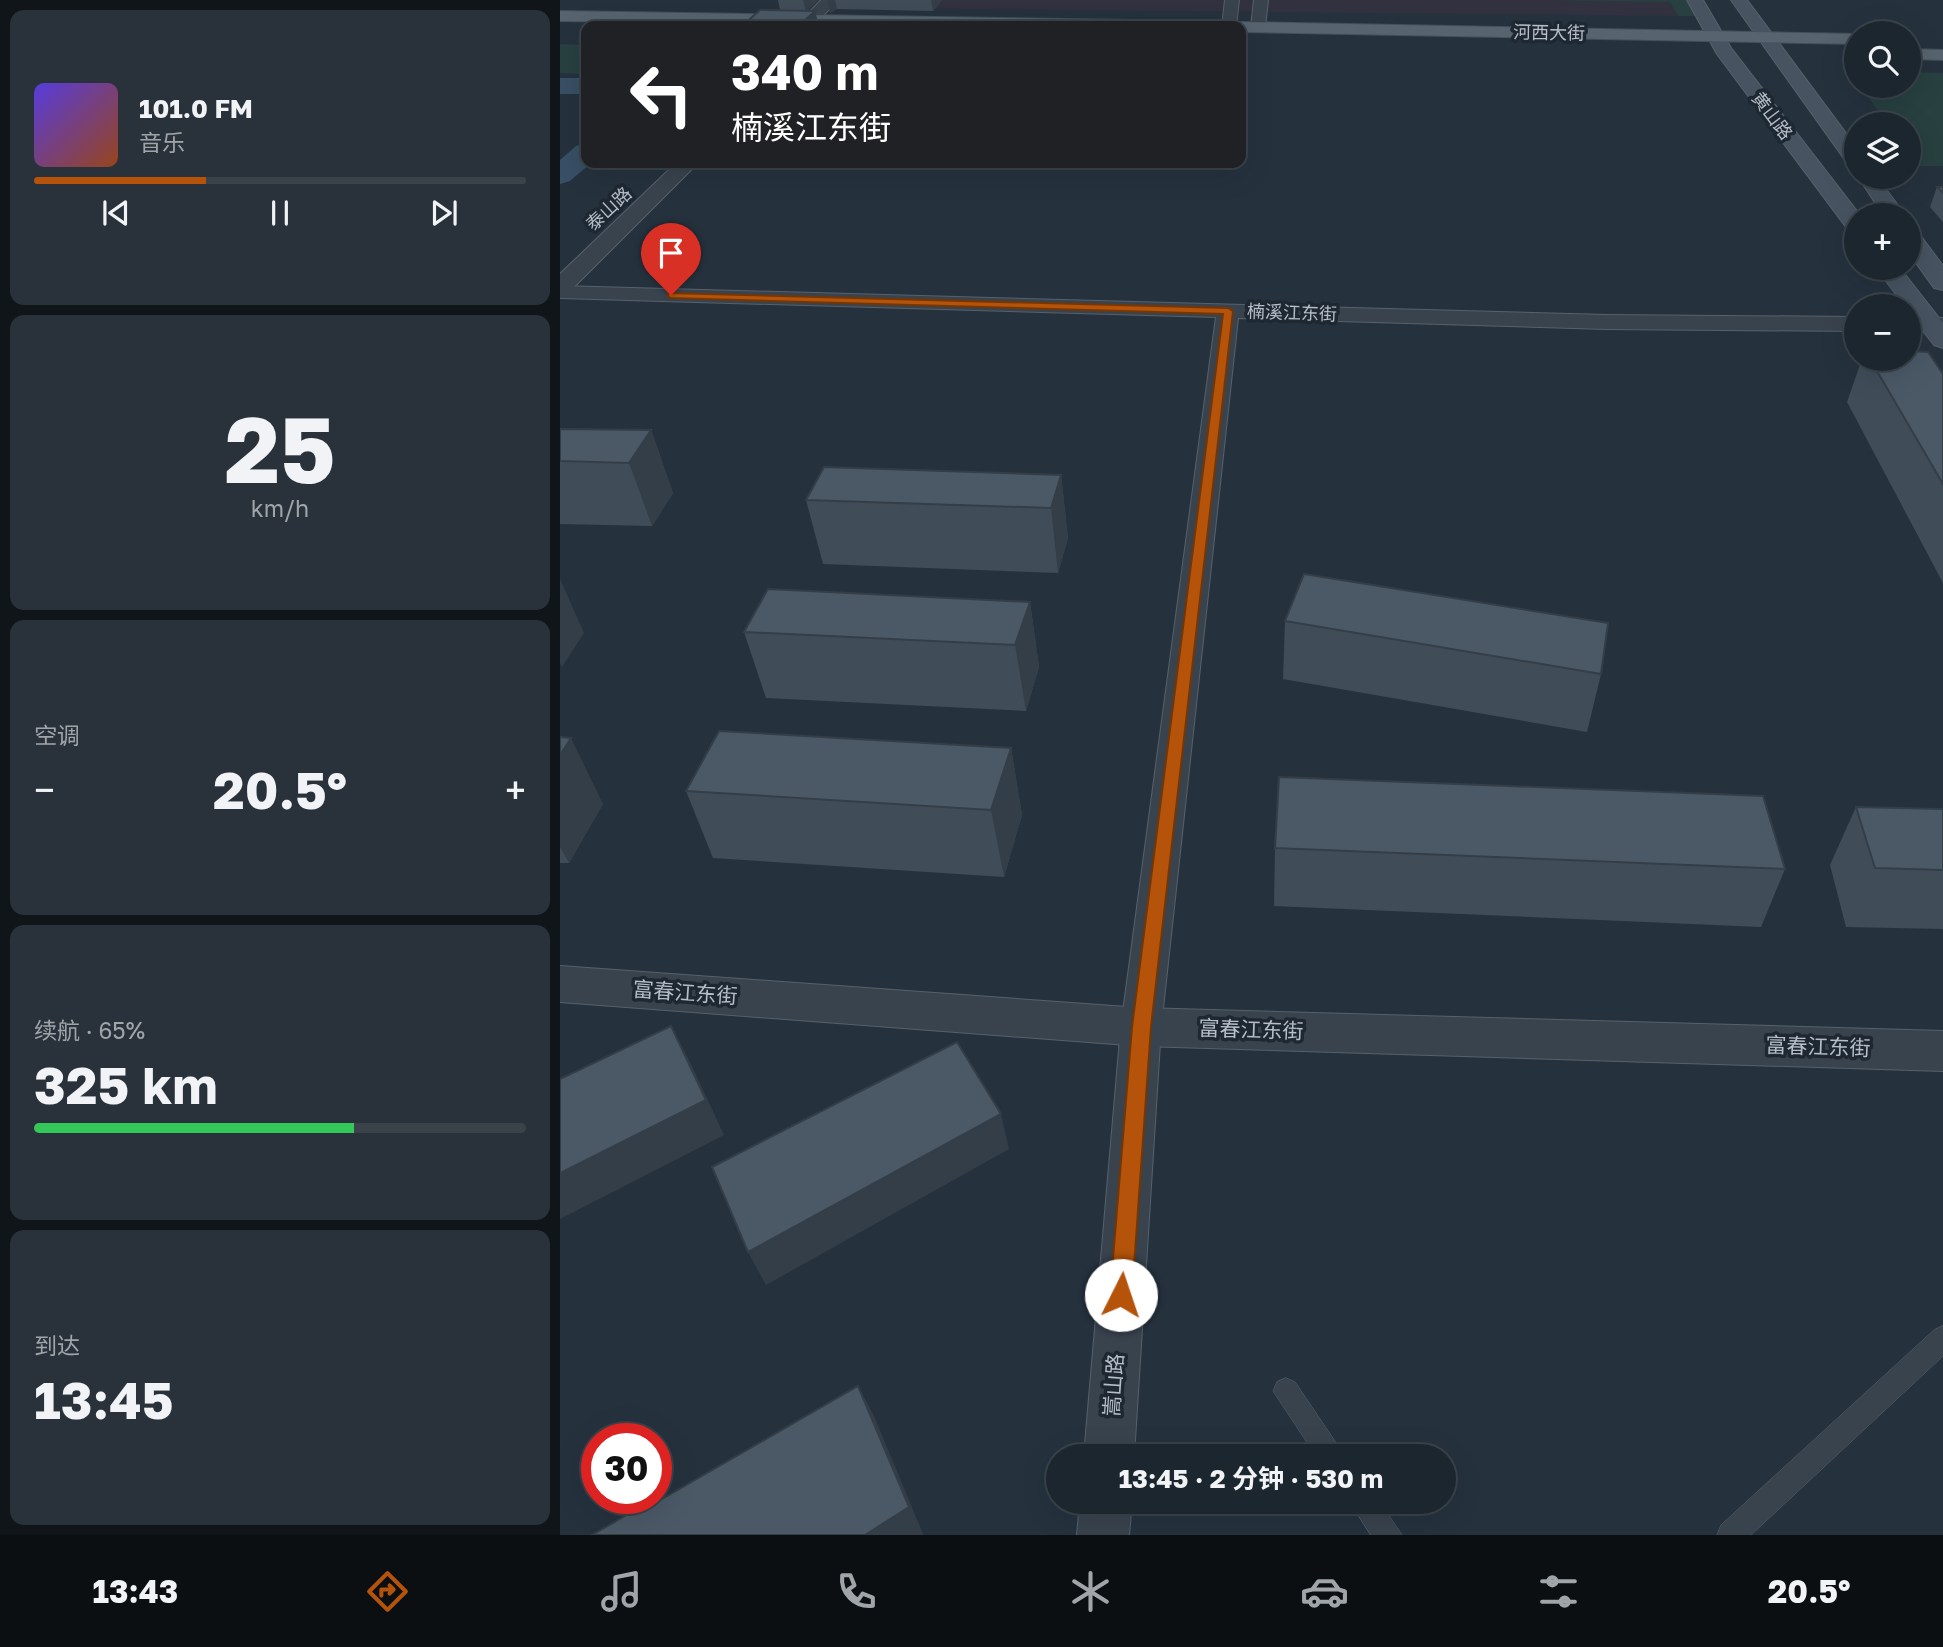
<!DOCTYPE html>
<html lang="zh">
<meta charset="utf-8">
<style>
:root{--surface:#1c262e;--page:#29323a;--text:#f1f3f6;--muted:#a0a5aa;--line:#3a434a;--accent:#b45309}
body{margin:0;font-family:"Golos Text","Noto Sans SC",sans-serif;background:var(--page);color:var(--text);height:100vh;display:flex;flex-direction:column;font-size:26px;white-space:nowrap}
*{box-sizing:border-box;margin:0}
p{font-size:23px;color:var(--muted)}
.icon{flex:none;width:38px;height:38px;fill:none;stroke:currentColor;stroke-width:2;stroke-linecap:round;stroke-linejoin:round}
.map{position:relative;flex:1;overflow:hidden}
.details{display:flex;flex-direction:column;gap:10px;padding:10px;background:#0f1519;width:560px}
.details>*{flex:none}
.banner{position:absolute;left:21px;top:21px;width:665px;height:147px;border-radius:14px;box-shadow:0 7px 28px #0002,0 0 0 2px var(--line);background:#202124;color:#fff;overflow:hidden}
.fabs{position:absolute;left:1284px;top:21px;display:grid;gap:14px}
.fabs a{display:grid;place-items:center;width:77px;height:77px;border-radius:50%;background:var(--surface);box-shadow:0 7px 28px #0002,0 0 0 2px var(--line);font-size:35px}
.speed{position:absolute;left:21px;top:1423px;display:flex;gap:14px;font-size:35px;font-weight:700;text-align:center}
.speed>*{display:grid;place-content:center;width:91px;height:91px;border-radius:50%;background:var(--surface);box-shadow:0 7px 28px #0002,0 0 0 2px var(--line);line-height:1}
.speed .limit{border:10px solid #d22;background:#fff;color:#111}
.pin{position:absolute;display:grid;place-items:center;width:60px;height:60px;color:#fff;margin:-72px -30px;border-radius:50% 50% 50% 0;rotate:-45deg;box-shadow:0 0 7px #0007}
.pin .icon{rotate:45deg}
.me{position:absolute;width:77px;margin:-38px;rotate:4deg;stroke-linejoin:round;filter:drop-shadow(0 0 5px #0008)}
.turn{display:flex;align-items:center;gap:24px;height:147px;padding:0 35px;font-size:32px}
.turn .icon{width:91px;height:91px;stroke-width:2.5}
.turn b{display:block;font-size:49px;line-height:60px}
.big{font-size:52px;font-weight:700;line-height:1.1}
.details .card{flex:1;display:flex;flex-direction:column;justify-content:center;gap:10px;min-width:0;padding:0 24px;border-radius:14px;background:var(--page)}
.details .dial{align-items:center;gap:0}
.dial b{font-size:91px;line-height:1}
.song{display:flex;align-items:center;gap:21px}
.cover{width:84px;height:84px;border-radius:10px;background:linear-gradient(135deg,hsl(250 70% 55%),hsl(20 70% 35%))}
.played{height:7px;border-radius:4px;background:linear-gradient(90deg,var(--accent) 35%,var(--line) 35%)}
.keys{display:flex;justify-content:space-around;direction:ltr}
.heat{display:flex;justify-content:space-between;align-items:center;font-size:38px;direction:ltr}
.charge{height:10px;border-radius:5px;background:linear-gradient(90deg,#34c759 65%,var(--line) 0)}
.trip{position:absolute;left:486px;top:1444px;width:410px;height:70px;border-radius:35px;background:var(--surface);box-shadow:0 7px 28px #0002,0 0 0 2px var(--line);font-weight:700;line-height:70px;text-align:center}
.dock{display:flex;height:112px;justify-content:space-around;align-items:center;background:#0b0f12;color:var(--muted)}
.dock .icon{width:49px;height:49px}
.dock .selected{color:var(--accent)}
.dock b{font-size:32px;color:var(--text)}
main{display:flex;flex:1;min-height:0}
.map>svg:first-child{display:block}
.medical{fill:#32313f}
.green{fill:#284040}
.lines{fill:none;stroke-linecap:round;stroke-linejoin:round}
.river{fill:#394f65;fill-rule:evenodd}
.service-casing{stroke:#57616c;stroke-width:1}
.minor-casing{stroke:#57616c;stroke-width:2}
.tertiary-casing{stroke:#57616c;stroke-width:2}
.secondary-casing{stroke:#57616c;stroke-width:2}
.primary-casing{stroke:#454f5a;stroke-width:2}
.service{fill:#39434e;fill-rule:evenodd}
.minor{fill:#39434e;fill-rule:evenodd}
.tertiary{fill:#39434e;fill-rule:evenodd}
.secondary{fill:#475361;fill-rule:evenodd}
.primary{fill:#57636e;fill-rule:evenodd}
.wall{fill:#404d59}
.shaded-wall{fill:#343e48}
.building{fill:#4b5967;stroke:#343e48;stroke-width:2}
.route{fill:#b45309;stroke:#753606;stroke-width:2}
.labels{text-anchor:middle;stroke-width:7;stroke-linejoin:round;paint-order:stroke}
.far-street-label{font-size:18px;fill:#b5bec9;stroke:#1e2833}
.street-label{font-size:21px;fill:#b5bec9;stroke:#1e2833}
</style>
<main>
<section class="details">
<div class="card">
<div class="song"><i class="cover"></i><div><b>101.0 FM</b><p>音乐</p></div></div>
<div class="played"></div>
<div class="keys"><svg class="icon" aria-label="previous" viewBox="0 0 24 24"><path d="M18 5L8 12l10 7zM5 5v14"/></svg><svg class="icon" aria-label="pause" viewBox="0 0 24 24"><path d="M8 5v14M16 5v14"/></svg><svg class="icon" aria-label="next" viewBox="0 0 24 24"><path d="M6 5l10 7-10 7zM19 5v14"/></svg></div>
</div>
<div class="card dial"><b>25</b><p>km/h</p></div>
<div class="card"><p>空调</p>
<div class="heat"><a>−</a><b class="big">20.5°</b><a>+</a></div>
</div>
<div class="card"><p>续航 · 65%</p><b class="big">325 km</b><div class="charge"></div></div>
<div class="card"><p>到达</p><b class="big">13:45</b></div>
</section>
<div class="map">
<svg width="1383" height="1535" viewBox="0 0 1383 1535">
<rect width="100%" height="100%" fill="#25323e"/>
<path class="medical" d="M307,0H1125L1134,16L300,8Z"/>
<path class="green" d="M977,0H1133L1141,16H1118L1110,2Z
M0,44L26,45V74L0,73Z
M1349,72L1383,73V166H1360L1349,152V124H1328L1300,86H1349Z"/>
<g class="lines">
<path class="river" d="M0,78H26V94H0Z
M26,143V163H31L10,181L0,184V160L16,146Z"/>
<g class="service-casing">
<path id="service" d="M1383,1326V1356L1191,1535H1157L1161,1525L1374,1330Z
M726,1378L735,1382L785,1456H756L713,1391L717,1382Z
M790,1502H820L842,1535H811Z"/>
</g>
<g class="minor-casing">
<path id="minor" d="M665,0H679L676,26H662Z
M694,0H708L705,27L698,31L691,27Z
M0,286L1046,315L1297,317V331L1046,329L678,318L601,1027L574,1456H524L561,1027L656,317L0,298Z
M1349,317L1383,318V332L1349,331Z
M520,1502H572L569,1535H517Z"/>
</g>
<g class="tertiary-casing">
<path id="tertiary" d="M261,0H278L253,26H236Z
M116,163H138L9,292L0,294V274Z
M0,966L581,1008L1383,1031V1071L581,1046L0,1002Z"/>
</g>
<g class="secondary-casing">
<path id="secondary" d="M1127,0H1143L1171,48L1300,215H1297V233L1289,231L1157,54Z
M1171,0H1187L1297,148V169L1290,167Z
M1297,175L1317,177L1345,215H1323Z
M1349,229L1357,231L1383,266V290L1374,288L1349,253Z
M1316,268H1340L1383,323V348L1374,345L1349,313V306H1345Z"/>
</g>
<g class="primary-casing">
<path id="primary" d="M0,11L637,21L645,26H340L0,21Z
M681,22L1297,34V44L681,32V26H673Z
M1349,49L1383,50V60L1349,59Z"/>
</g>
<use href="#service" class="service"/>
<use href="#minor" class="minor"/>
<use href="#tertiary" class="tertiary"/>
<use href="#secondary" class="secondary"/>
<use href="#primary" class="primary"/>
</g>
<path class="wall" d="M218,0H258L247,11L220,10Z
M267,0H382L373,11L277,9L270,13Z
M1377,187H1383V222L1370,207Z
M1302,359H1349L1383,374V583L1287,402Z
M0,429L91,430L113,493L92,526L0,524Z
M501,475L508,538L498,573L263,564L246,500Z
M470,602L479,667L466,711L206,698L184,632Z
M725,621L1041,674L1027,732L723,679Z
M0,737L43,804L9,863H0Z
M451,748L462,815L444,877L153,858L126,791Z
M1296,807L1383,809V929L1286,927L1270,865Z
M715,848L1225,869L1201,927L714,906Z"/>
<path class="shaded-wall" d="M243,0H258L246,12Z
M267,0H275L277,9L270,13Z
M371,0H382L373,11Z
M255,11L259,26H239Z
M91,430L113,493L92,526L69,463Z
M501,475L508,538L498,573L491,508Z
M0,579L24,633L2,667L0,663Z
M470,602L479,667L466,711L455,645Z
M11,738L43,804L9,863L0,847V755Z
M451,748L462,815L444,877L431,810Z
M111,1026L130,1062L164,1135L0,1219V1173Z
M441,1114L449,1149L206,1285L188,1252Z
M298,1386L314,1416L363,1534L361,1535H305Z"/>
<path class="building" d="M200,10L255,11L239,26H182Z
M1377,187H1383V193Z
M1349,351L1368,352L1383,374V484L1310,359H1349Z
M0,429L91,430L69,463L0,461Z
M264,467L501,475L491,508L246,500Z
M744,574L1048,623L1041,674L725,621Z
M208,589L470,602L455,645L184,632Z
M159,731L451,748L431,810L126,791Z
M0,737L11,738L0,755Z
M719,777L1203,796L1225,869L715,848Z
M1296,807L1383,809V870L1315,868Z
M111,1026L146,1100L0,1173V1079Z
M397,1042L441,1114L188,1252L152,1167Z
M298,1386L349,1507L305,1535H32L87,1503L88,1507Z"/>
<path class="route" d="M108,293L668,308L673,311L591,1027L572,1295L569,1303L561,1306L553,1303L550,1295L572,1027L663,314L111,298L108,297Z"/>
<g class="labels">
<g class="far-street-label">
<text transform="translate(989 33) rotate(1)" y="6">河西大街</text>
<text transform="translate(1212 116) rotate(53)" y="6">黄山路</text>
<text transform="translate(49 209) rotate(-43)" y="6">泰山路</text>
<text transform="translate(732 313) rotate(2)" y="6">楠溪江东街</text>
</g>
<g class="street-label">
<text transform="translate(125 993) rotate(4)" y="7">富春江东街</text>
<text transform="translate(691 1030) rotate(2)" y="7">富春江东街</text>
<text transform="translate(1258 1047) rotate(2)" y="7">富春江东街</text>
<text transform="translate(554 1385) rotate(-86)" y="7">嵩山路</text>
</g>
</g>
</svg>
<div class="fabs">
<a><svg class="icon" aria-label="search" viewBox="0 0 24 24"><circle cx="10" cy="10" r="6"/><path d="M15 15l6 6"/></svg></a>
<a><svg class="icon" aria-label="layers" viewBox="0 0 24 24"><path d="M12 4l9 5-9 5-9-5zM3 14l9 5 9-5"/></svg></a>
<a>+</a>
<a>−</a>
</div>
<div class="speed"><div class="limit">30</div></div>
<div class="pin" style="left:111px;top:295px;background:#d93025"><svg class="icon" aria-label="arrive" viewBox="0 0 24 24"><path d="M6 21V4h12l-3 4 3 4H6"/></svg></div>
<svg class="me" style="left:561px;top:1295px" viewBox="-20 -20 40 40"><circle r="19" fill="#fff"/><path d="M0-13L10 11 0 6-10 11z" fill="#b45309"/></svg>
<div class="trip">13:45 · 2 分钟 · 530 m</div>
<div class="banner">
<div class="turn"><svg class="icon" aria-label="left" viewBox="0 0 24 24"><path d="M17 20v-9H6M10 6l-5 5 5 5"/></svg><div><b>340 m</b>楠溪江东街</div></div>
</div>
</div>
</main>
<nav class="dock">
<b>13:43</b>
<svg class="icon selected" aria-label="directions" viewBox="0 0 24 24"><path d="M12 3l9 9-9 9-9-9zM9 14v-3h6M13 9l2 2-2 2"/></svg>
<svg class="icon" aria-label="music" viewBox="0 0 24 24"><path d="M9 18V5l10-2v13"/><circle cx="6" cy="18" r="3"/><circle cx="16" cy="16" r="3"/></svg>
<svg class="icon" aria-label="phone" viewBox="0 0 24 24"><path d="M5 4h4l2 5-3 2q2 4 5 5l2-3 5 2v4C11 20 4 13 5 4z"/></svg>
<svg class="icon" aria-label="climate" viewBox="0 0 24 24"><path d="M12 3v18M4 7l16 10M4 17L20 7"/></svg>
<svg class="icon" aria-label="car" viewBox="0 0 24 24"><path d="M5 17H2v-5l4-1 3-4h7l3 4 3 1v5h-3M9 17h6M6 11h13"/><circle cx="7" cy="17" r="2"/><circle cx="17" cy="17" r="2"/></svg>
<svg class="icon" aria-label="filters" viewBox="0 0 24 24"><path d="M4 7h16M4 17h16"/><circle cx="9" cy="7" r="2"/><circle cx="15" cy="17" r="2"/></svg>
<b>20.5°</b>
</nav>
